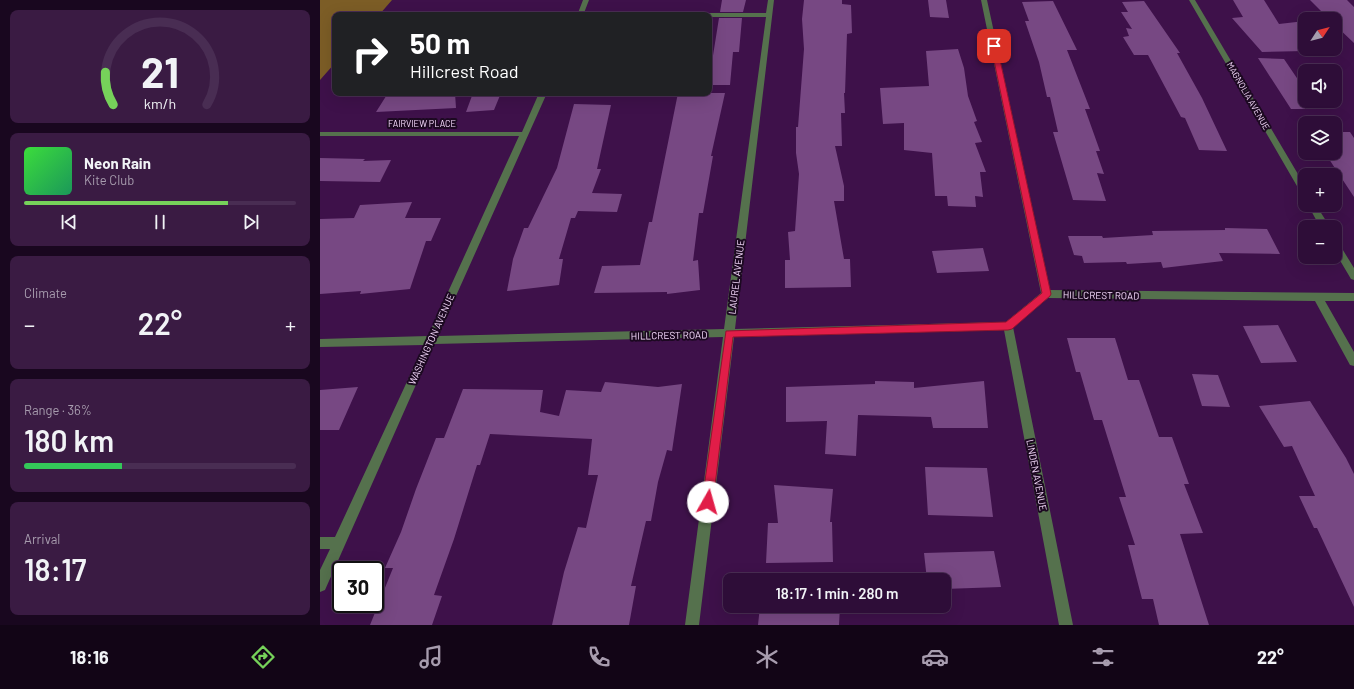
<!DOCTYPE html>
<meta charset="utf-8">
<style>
:root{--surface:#2e0d38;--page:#3a1b43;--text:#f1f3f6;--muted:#a79cae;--line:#492d53;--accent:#76d25a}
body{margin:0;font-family:Barlow,sans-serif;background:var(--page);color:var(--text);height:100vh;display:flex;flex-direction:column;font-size:15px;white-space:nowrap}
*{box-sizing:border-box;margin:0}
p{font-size:13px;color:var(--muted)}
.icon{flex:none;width:22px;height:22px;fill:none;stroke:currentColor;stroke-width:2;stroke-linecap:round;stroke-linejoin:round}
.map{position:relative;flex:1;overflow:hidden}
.drawer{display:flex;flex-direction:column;gap:10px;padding:10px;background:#19071f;width:320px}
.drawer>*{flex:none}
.top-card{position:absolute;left:12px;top:12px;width:380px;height:84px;border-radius:8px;box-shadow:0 4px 16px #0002,0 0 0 1px var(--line);background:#202124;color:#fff;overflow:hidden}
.needle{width:26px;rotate:54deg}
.tools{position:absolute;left:978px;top:12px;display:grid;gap:8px}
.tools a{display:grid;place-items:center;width:44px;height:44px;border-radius:8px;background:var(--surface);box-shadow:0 4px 16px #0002,0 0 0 1px var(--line);font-size:20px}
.speed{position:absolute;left:12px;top:561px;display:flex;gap:8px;font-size:20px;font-weight:700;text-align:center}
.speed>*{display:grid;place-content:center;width:52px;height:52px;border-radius:50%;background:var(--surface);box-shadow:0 4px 16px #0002,0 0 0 1px var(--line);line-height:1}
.speed .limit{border:2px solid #111;border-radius:6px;background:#fff;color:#111}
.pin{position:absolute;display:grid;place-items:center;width:34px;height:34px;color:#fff;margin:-17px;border-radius:8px;box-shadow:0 2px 6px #0006}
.me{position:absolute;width:44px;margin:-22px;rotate:7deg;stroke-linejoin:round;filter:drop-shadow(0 0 3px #0008)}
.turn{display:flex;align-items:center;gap:14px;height:84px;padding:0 12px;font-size:18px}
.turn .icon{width:52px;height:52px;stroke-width:2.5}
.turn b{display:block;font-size:28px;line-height:34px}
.big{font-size:30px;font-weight:600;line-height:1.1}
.drawer .tile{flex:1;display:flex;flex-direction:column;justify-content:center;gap:6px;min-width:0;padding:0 14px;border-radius:8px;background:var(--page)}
.drawer .dial{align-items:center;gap:0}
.dial svg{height:104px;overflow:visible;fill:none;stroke:var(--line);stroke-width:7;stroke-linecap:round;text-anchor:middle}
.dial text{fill:var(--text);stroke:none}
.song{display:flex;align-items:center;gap:12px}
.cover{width:48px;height:48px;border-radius:6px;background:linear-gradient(135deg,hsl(120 70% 55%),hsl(150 70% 35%))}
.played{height:4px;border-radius:2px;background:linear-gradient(90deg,var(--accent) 75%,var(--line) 75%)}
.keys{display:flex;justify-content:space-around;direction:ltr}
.heat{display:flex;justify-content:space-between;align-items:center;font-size:22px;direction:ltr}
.charge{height:6px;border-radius:3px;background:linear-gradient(90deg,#34c759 36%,var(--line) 0)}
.trip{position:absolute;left:403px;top:573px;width:228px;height:40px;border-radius:8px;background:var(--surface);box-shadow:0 4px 16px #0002,0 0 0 1px var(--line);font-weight:600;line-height:40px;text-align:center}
.tab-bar{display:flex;height:64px;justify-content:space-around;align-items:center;background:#120516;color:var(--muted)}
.tab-bar .icon{width:28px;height:28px}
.tab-bar .selected{color:var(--accent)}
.tab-bar b{font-size:18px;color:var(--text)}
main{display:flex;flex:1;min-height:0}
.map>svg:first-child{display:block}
.forest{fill:#7c5d26}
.building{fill:#774883}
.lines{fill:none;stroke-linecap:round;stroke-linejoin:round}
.minor{fill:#55714d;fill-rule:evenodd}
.route{fill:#e11d48;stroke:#92132f}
.labels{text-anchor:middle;stroke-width:4;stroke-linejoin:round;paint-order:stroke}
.far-street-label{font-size:9px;fill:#f7dcfe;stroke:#1c0921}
.street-label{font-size:10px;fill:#f7dcfe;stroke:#1c0921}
</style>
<main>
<section class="drawer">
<div class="tile dial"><svg viewBox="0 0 100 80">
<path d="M14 69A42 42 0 1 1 86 69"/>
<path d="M14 69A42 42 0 0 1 8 44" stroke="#76d25a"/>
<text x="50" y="56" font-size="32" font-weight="700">21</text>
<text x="50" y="72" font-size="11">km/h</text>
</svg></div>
<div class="tile">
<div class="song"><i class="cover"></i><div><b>Neon Rain</b><p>Kite Club</p></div></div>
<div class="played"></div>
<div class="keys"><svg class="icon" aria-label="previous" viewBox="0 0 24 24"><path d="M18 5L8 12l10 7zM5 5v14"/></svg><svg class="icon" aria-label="pause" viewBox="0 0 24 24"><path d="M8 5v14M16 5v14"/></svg><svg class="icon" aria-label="next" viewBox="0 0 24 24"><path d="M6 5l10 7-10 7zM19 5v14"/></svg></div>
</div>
<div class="tile"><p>Climate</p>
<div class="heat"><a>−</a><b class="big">22°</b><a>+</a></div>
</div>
<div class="tile"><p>Range · 36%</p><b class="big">180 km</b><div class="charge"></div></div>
<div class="tile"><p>Arrival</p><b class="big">18:17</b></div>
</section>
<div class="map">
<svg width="1034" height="625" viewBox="0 0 1034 625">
<rect width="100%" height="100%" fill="#3e114a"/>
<path class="forest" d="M0,0H72L59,15H15V63L0,80Z"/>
<path class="building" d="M402,0H426L423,12H400Z
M484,0H522V4L531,5L532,33L527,34L525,93H524L525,113H521L522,146H515L524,186V201H514L524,259H530L531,287L465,288V260H470L468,232L475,231L479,174L476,153V127H478L484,49L482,19Z
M608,0H626L629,18L610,17Z
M913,0H944L959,24L985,21V51L942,52L912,18L923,17Z
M990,0H1027L1034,7V43L1015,25V19H1009Z
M733,1L757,50H747L770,109H765L780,151H776L784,174L777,173L786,201L753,200L733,132H738L730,97H727L719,62L705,21H709L702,2Z
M824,1L860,53H857L882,98L907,151L879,150L865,118L861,117L828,55H814L803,37L809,36L806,28L812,29L801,12H808L802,2Z
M399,18H422L419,52H413L410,85H389V68H391Z
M638,49L644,68L648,96L657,121L654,122L662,142L655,143L666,172H660L663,197L655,196L656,207L628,206L627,196H615L612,153L584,150V123L563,124L560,88L609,86L606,51Z
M938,58L964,59L985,90V109H971Z
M68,93H135L136,108L56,112Z
M153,93H181L174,110L146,112Z
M358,93H405L391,156H393L383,213H379L373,261L378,260L380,290L347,294V292L274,293L282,266L320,265L329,222H332Z
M254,104L291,105L277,169H281L272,193L302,194L297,212L258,211L255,218H251L239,259H243L239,285L187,291L193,259L204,228H208L237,168Z
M1015,132H1030L1034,138V197L1007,156H1015Z
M0,158L45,159L43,161L71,160L60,182L0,181Z
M92,202L85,218H121L111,241H106L90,289L40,294L41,291L0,294V219L34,218L40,205Z
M905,228L947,229L960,254L899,253L903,261L843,268L841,262L807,264L806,262L764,263L762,256L754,255L748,236H782L783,238L833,235L832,231L905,230Z
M663,248L669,271L617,273L612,251Z
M958,325L977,362L941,363L923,326Z
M747,338H795L808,380H819L839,437H852L869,484H864L883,533L860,534L889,625H839L833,599H822L808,545H815L799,497H806L782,420H774L760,372H756Z
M872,374L898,375L910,407L882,406Z
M555,381L594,382V388L664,381L668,428H613L611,417L538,415L536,456L505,454L507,421L466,422V387L555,384Z
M285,382L338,387L362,384L352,451L347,450L338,482L331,521H326L311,586H316L309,625H232L244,572L258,527L266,528L278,475H268L272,439L170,434L160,465H157L134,539L114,595L122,596L112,625H50L73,568H65L81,532L96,489L116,438H124L143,389L223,390L220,412L239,416L246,390L281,392Z
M38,387L19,430H0V390Z
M990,401L1026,458L1034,474V607L997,528H994L979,496H995L972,446L964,447L939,406Z
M605,467L667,468L673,517L608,515Z
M454,485L513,489L510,522H512L513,562L446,563L448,523H458Z
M674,551L681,587L624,589V580H607L604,553Z
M440,606H520L519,625H438Z"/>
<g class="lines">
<path class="minor" d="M263,0H269L264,13H303L306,15H86L80,13L83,11L258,13Z
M448,0H454L415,329L686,322L721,293L661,0H667L730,290L1034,293V301H1005L1034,352V366L1030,365L995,301L728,298L693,327L753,625H739L684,330L414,337L379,625H365L403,337L114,344L5,590L0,592V570L10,549H0V537H15L104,345L0,347V339L108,336L199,136H0V132H202L219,93H227L118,336L404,329L446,17H389V15H386L389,13H446Z
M869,0H875L985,186V196L981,193Z
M988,205H996L1010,227H1000Z
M1015,241L1018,242L1034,268V280L1031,279L1015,252Z"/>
</g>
<path class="route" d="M674,44L677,46L731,294L730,296L692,329L688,330L413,337L393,502L392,506L388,508L384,506L382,502L406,331L686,322L722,293L671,46Z"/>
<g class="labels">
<g class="far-street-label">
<text transform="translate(928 96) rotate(60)" y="3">MAGNOLIA AVENUE</text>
<text x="102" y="127">FAIRVIEW PLACE</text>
</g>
<g class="street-label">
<text transform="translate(416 277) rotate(-83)" y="4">LAUREL AVENUE</text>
<text transform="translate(781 295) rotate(1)" y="4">HILLCREST ROAD</text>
<text transform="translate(349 335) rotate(-1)" y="4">HILLCREST ROAD</text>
<text transform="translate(111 339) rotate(-66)" y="4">WASHINGTON AVENUE</text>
<text transform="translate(717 475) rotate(79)" y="4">LINDEN AVENUE</text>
</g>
</g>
</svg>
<div class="tools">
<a><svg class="needle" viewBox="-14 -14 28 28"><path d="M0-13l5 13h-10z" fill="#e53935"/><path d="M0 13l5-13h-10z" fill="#a79cae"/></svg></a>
<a><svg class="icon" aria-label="sound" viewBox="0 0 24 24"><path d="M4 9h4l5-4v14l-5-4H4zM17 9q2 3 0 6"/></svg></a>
<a><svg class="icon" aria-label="layers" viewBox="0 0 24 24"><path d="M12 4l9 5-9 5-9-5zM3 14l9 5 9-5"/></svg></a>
<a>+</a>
<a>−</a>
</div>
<div class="speed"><div class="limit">30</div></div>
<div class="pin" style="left:674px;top:46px;background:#d93025"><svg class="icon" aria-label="arrive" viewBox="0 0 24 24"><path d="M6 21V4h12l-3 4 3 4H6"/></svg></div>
<svg class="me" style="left:388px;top:502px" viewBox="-20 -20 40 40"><circle r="19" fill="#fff"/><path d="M0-13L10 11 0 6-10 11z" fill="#e11d48"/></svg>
<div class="trip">18:17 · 1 min · 280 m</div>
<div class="top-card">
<div class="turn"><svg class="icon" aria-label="right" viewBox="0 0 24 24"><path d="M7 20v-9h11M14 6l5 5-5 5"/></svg><div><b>50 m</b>Hillcrest Road</div></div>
</div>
</div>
</main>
<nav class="tab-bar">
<b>18:16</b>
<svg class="icon selected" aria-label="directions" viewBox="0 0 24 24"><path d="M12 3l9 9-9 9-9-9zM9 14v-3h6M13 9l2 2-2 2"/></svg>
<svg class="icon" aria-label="music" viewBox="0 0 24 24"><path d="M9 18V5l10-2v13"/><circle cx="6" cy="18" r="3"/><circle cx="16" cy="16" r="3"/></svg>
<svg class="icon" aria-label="phone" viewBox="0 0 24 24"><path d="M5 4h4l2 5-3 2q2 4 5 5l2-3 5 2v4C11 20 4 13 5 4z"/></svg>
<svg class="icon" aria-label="climate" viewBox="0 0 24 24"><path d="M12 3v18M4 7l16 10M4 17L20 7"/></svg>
<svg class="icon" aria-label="car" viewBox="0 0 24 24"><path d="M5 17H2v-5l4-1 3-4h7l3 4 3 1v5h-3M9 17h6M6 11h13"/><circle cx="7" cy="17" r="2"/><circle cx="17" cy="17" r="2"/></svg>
<svg class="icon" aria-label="filters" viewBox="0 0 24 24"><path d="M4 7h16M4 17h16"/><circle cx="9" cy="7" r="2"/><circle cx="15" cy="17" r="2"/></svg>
<b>22°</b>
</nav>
